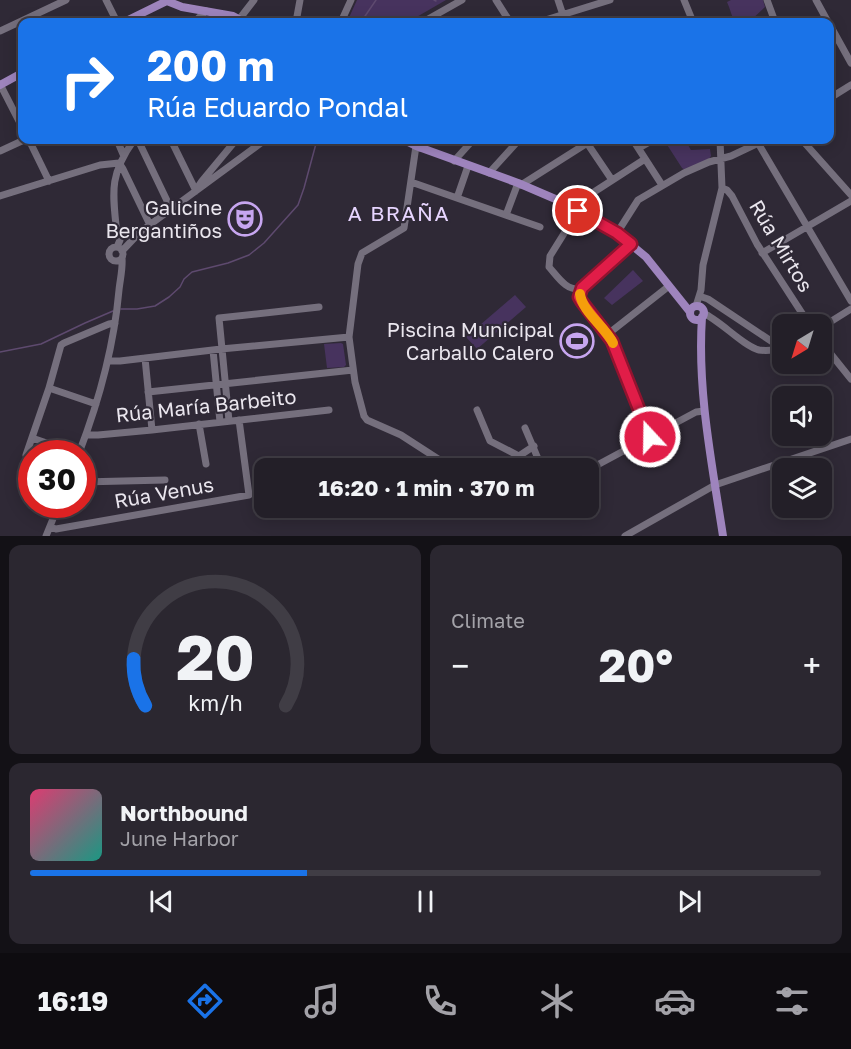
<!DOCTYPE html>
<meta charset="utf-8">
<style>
:root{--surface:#231f28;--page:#2b2730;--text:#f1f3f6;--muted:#a3a2a8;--line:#403d45;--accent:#1a73e8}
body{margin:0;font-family:"Golos Text",sans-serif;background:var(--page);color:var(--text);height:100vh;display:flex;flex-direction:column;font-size:22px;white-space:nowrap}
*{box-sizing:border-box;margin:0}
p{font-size:20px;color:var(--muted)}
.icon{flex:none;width:33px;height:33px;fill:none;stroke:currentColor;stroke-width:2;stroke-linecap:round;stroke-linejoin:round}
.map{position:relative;height:536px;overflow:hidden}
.side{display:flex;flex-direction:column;gap:9px;padding:9px;background:#131116;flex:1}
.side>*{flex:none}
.banner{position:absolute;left:18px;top:18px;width:816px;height:126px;border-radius:12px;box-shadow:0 3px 15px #0003,0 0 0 2px var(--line);background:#1a73e8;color:#fff;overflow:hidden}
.needle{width:39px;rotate:218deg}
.fabs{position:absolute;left:772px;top:314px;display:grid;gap:12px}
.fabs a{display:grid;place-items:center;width:60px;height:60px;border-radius:12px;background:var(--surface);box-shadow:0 3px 15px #0003,0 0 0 2px var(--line);font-size:30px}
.speed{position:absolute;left:18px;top:440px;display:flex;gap:12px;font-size:30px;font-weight:700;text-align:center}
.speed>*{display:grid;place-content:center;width:78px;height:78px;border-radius:50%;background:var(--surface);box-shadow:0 3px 15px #0003,0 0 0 2px var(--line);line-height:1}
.speed .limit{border:9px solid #d22;background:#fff;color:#111}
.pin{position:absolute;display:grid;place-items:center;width:51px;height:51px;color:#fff;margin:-26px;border:3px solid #fff;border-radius:50%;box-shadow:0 2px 6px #0007}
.me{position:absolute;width:66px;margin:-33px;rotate:339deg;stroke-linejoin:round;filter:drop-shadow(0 0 4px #0008)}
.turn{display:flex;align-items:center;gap:21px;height:126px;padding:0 30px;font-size:27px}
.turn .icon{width:78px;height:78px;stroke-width:2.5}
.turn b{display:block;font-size:42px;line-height:51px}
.big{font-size:45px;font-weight:700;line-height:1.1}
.side .widget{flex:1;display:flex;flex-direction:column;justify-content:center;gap:9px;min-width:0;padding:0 21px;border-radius:12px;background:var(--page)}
.side .dial{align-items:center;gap:0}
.dial svg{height:156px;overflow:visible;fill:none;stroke:var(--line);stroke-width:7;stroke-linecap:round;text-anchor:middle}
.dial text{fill:var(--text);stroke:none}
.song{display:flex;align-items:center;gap:18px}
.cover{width:72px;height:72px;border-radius:9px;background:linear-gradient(135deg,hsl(340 70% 55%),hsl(170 70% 35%))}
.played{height:6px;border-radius:3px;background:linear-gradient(90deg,var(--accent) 35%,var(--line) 35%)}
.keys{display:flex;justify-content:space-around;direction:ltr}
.heat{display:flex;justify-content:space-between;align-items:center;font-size:33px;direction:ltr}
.side .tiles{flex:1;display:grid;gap:9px;grid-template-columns:1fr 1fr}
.widget:last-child{grid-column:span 2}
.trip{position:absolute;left:254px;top:458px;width:345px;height:60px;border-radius:12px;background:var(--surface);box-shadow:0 3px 15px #0003,0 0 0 2px var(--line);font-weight:700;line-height:60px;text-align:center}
.menu{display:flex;height:96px;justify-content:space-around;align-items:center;background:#0e0c10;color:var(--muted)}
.menu .icon{width:42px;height:42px}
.menu .selected{color:var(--accent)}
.menu b{font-size:27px;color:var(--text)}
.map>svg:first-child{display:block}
.green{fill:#47335e}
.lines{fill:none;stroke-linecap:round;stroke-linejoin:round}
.stream{stroke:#5e4a6f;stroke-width:1.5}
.minor{stroke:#756f7d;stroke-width:7}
.major{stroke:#9e84bd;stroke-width:8}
.route-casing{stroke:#92132f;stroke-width:15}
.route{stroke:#e11d48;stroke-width:10}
.slow{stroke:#f59e0b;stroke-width:10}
.labels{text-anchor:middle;stroke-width:4.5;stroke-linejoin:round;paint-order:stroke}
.poi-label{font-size:20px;fill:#eae6ee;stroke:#2f2936;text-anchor:end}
.street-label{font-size:20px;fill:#eae6ee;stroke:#2f2936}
.neighbourhood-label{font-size:21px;letter-spacing:1.5px;fill:#e7d5ff;stroke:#2f2936}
</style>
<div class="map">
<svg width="851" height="536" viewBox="0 0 851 536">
<rect width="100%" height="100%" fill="#2f2936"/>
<path class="green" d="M357,0H446L408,22H347Z
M731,0H763L765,7L749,22C730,23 734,18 727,2Z
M664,140H685L691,150L710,149L711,156L709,159L685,170L682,168Z
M633,270L643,281L612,305L604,298Z
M515,295L526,307L477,349L466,337Z
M341,343L343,344L346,365L344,367L327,368L324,344Z"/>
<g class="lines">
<path class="stream" d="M434,0L436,1
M361,22L376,0
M121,309H137L155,306L169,297L180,287L184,279L192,272L228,263L249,255L264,243L298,205L304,188L317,140
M0,352L41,344L85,323L113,311"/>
<path class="minor" d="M106,0L117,22
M496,0L510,22
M558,0L563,15
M684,0L693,22
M767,0L774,19
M816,0L828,22
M194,22L206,11
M237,22L254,0
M296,22L300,0
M341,22L351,0
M423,22L462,0
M539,22L610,0
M830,25L851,63
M0,31L66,0
M0,84L22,127
M830,98L851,85
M29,140L49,181
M117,140L123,154
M138,140L171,209
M171,140L196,191
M585,140L612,180
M633,140L662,185
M802,140L851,195
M758,143L851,301
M416,146L404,228L362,253L358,264L349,337L355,382L364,416L367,420L401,435L452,468
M420,148L427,140
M639,148L653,140
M0,151L24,140
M454,161L473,140
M119,163L123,169L150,225
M489,173L519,140
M411,182L540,227
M521,185L592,140
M198,187L202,181L236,140
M722,188L727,190L732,196L757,244L809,324
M0,196L100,165L119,163
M457,198L468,166
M573,208L577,203L645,159
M578,211L550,256L549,267C558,277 566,291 581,289
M506,215L518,183
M617,233L638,200L684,173L709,162L731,156L765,140
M109 254a7 7 0 1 1 14 0a7 7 0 1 1-14 0Z
M117,247L120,240L117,235C113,194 108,176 134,140
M122,251L140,232L265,140
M762,253L851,201
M581,289L579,297L582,302L612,341L650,437
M581,289L631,244
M702,297L708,299L783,349
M696,306L701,290L703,265L722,188L720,140
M703,313C721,321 743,346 759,350C766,351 776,350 783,349
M822,327L851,309
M608,334L669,286
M822,343L851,379
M213,350L220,422
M145,358L152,430
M108,361H120L221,349L349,337
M49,388L96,404
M148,392L353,370
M477,410L490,441L519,456
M229,421L219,318L319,307
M199,424L206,464
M525,428L542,468
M86,435H98L152,430L329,410
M32,438L76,453
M79,453C99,401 114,346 119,290C120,280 123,268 122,258
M26,455L49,388L61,345L64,343L109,324L115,323
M507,468L519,456L534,446
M588,470L696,412L704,411
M82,482L165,480
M50,527L56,529L249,495L239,420
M46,536L59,504
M625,536L715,485L851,439"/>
<path class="major" d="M167,1L182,7L233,16L244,22
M124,22L169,0
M0,85L22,73
M404,140L416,146L518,183L567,204L617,233L646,257L690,312
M690 313a7 7 0 1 1 14 0a7 7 0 1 1-14 0Z
M702,317C697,390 712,464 723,536"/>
</g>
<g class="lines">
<g class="route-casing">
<path id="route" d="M578,211L617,233L631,244L582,288L579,297L582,302L612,341L650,437"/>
</g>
<use href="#route" class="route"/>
<path class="slow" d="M580,294C582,311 605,327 613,343"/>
</g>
<defs>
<g id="theatre-ring" transform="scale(1.725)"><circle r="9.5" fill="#2f2936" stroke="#c7a6f0" stroke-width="1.5"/><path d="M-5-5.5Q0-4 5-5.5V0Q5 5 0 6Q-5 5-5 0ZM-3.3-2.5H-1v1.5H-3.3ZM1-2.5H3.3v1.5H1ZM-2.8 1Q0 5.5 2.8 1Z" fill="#c7a6f0"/></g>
<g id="stadium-ring" transform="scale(1.725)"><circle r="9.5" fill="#2f2936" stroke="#c7a6f0" stroke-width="1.5"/><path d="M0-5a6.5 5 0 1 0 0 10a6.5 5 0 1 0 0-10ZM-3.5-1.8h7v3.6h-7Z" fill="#c7a6f0"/></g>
</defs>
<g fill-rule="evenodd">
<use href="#theatre-ring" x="245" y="219"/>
<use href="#stadium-ring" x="577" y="341"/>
</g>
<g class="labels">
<g class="poi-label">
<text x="222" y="215">Galicine<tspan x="222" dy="23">Bergantiños</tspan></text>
<text x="554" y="337">Piscina Municipal<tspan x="554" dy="23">Carballo Calero</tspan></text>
</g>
<g class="street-label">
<text transform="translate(781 246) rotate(59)" y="7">Rúa Mirtos</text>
<text transform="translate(206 406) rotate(-6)" y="7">Rúa María Barbeito</text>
<text transform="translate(164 493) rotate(-10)" y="7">Rúa Venus</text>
</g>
<g class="neighbourhood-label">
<text x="399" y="221">A BRAÑA</text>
</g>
</g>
</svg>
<div class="fabs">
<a><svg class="needle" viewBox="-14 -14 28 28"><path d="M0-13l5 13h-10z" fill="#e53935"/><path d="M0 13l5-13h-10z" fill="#a3a2a8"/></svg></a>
<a><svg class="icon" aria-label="sound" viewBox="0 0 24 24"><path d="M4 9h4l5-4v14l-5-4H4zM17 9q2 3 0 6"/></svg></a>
<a><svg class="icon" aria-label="layers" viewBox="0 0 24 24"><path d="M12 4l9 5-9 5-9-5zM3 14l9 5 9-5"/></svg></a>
</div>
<div class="speed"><div class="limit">30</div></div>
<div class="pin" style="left:578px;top:211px;background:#d93025"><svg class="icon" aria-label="arrive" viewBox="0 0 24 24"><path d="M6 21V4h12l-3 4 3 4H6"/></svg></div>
<svg class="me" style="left:650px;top:437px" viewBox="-20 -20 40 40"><circle r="17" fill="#e11d48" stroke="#fff" stroke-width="3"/><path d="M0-11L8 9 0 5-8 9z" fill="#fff"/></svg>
<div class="trip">16:20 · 1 min · 370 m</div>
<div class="banner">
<div class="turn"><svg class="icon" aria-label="right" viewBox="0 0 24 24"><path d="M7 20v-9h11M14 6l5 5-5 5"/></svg><div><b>200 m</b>Rúa Eduardo Pondal</div></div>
</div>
</div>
<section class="side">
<div class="tiles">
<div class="widget dial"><svg viewBox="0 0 100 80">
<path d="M14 69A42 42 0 1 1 86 69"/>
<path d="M14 69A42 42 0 0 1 8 45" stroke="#1a73e8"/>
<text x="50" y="56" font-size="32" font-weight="700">20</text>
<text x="50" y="72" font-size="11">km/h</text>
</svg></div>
<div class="widget"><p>Climate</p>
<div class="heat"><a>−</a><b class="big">20°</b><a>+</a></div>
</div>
<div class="widget">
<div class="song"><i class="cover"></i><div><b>Northbound</b><p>June Harbor</p></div></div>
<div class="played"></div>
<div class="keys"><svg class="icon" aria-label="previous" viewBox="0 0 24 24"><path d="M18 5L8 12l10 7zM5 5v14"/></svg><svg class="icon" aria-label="pause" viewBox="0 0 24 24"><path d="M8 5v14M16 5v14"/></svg><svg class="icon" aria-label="next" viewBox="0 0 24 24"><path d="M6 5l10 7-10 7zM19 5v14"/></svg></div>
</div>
</div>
</section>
<nav class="menu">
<b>16:19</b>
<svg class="icon selected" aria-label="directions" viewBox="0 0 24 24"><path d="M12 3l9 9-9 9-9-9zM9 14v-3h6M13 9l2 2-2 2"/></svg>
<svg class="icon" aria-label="music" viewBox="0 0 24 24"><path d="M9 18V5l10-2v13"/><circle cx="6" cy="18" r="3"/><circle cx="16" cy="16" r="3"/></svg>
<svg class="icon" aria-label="phone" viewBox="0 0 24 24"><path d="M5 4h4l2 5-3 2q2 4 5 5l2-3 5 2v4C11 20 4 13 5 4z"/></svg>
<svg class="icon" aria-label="climate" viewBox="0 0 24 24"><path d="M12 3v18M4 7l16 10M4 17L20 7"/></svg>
<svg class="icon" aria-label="car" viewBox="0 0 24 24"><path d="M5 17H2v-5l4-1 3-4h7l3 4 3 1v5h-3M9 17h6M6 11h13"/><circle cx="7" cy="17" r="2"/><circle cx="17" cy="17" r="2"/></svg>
<svg class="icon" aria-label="filters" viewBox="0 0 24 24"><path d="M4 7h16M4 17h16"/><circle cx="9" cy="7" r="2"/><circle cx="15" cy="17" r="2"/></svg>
</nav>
